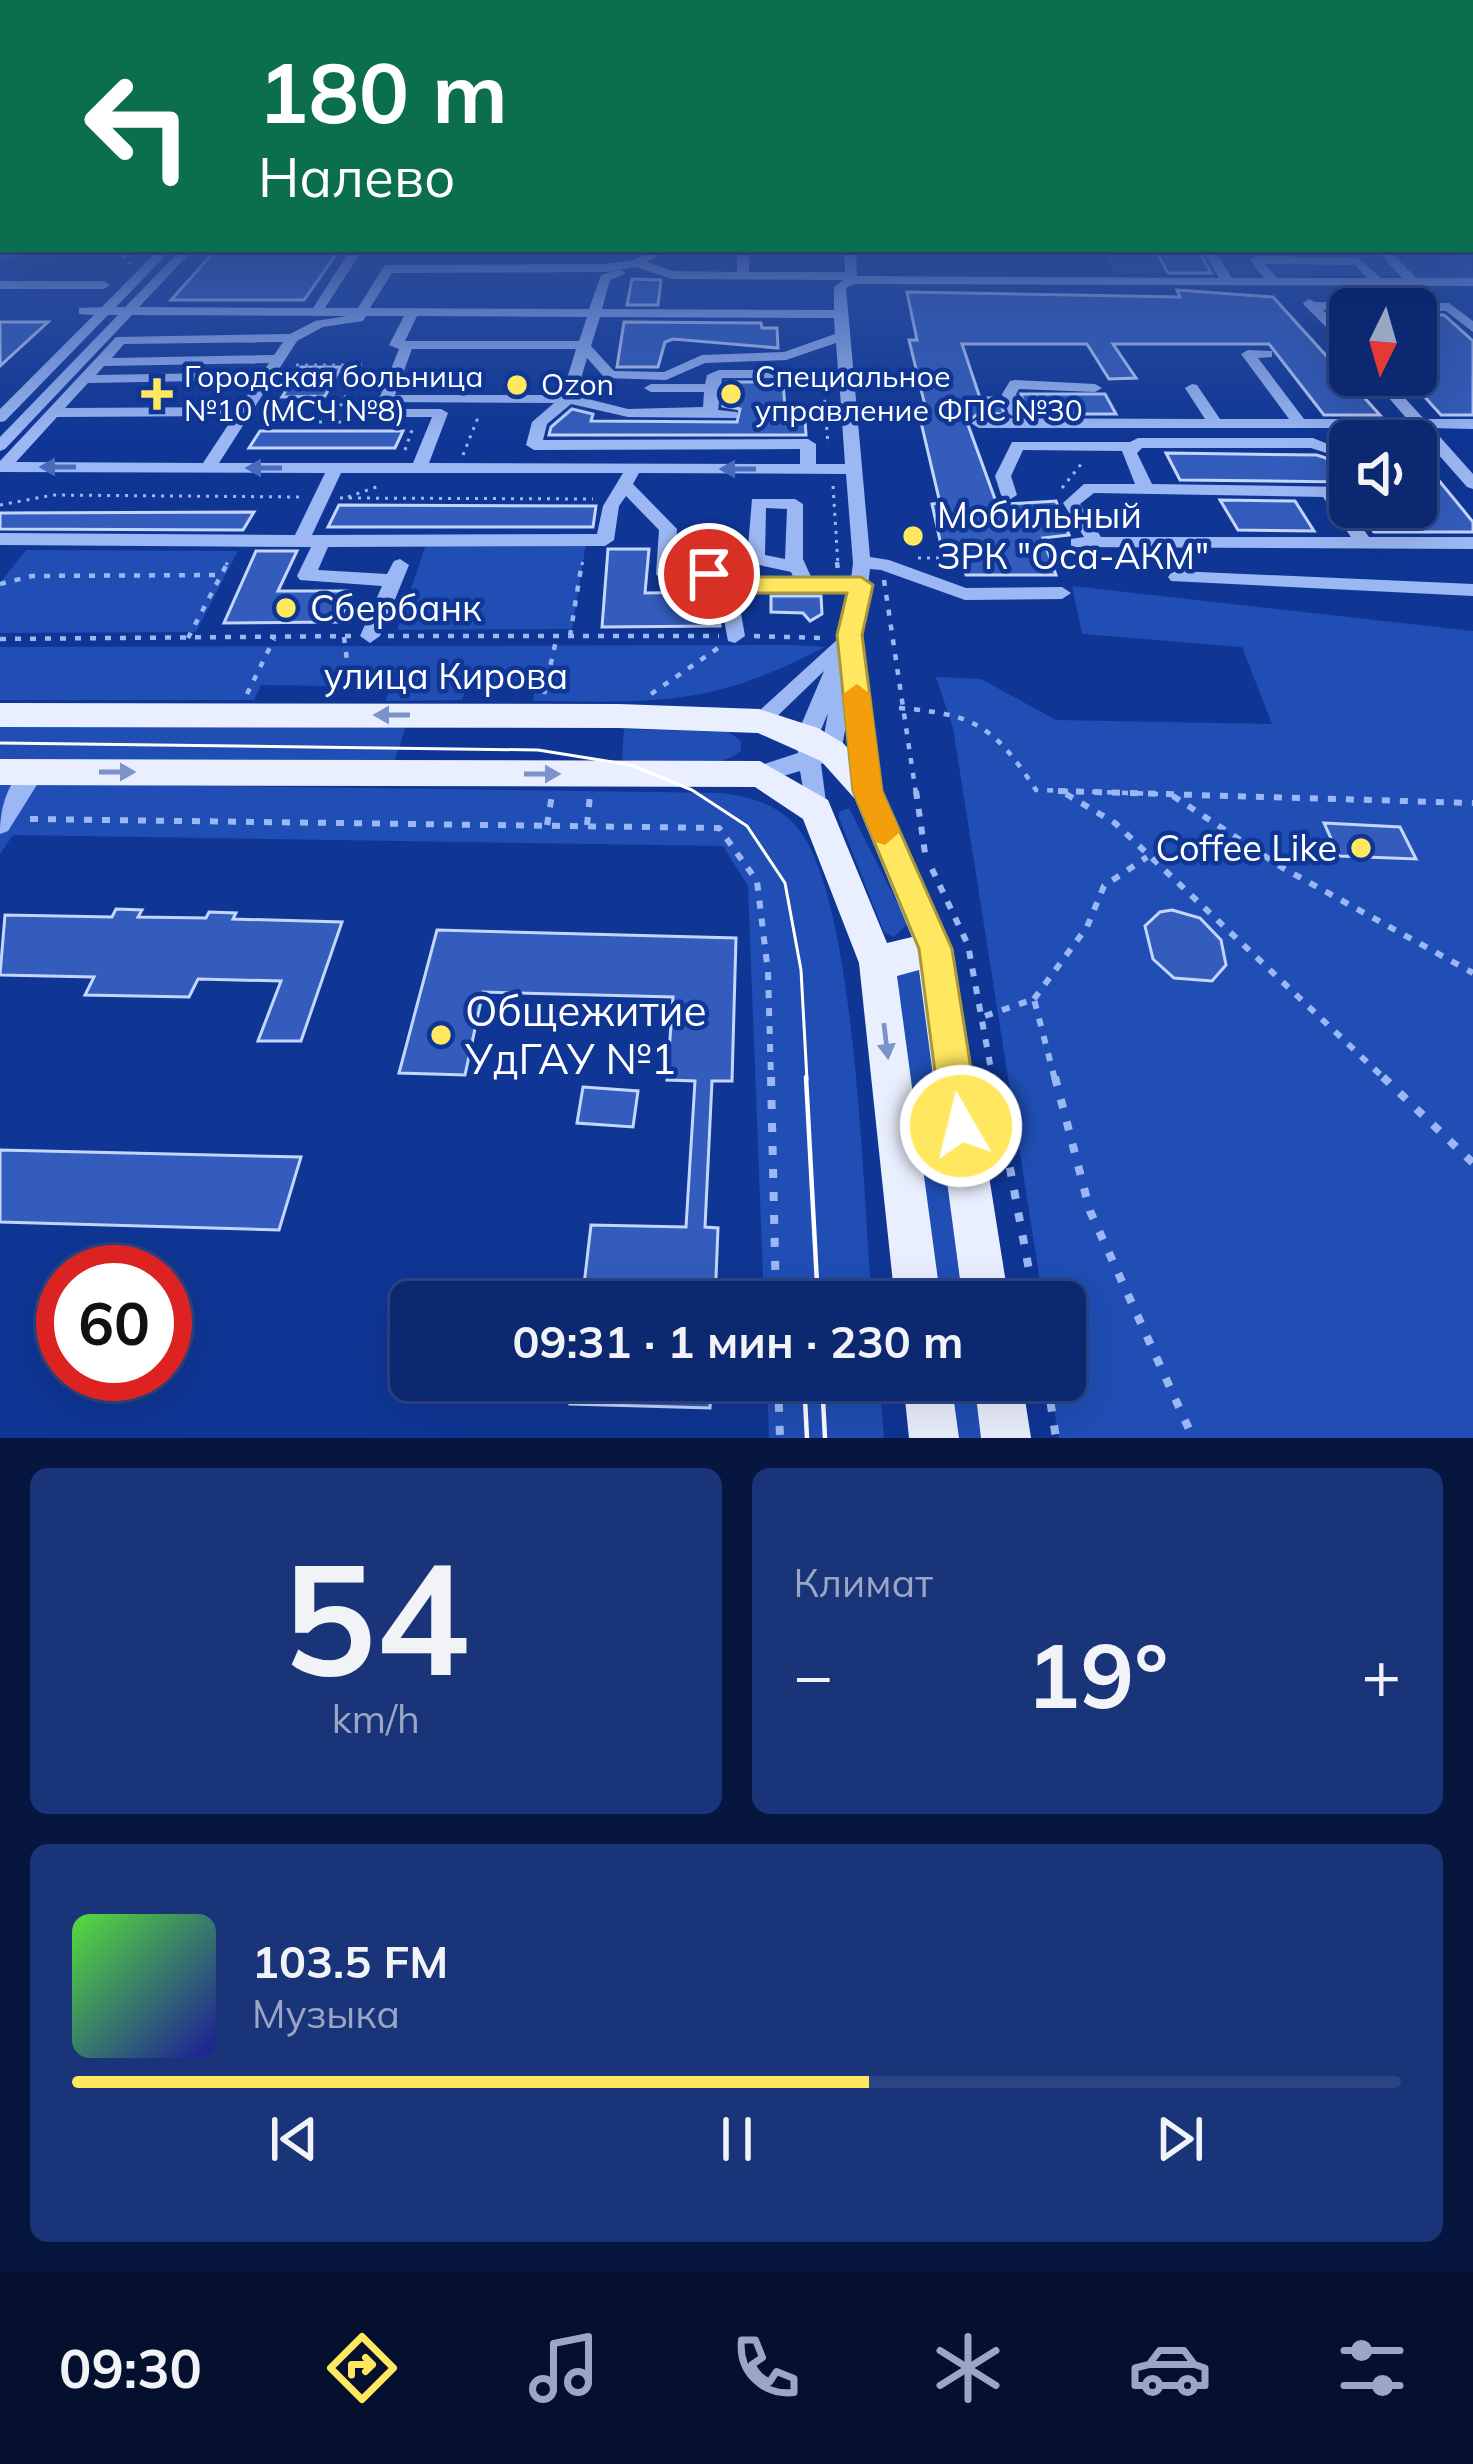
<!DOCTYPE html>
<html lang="ru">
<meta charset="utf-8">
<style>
:root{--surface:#0b2870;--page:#193478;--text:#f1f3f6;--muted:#9aa6c3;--line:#2b4483;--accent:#ffe860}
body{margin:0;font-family:Mulish,sans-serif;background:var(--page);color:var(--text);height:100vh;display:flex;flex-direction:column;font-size:45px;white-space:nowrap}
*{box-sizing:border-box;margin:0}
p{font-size:39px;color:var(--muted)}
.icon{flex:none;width:66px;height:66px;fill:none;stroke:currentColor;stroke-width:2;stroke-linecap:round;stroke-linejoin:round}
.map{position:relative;height:1438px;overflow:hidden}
.panel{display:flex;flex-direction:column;gap:30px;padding:30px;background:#06163e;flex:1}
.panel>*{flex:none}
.banner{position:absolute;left:0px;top:0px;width:1473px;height:252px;box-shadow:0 12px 48px #0002,0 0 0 3px var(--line);background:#0b6e4f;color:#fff;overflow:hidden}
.needle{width:78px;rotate:185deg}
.tools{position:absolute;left:1329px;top:288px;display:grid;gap:24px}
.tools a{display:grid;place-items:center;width:108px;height:108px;border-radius:18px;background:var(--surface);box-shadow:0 12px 48px #0002,0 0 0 3px var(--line);font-size:60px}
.speed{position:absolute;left:36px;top:1245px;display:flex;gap:24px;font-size:60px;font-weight:700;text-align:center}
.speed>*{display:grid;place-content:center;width:156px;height:156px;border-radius:50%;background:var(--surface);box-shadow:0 12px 48px #0002,0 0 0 3px var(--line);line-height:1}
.speed .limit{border:18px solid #d22;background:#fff;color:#111}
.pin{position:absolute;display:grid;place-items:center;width:102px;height:102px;color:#fff;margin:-51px;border:6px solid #fff;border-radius:50%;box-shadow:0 3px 12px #0007}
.me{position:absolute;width:132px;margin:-66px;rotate:352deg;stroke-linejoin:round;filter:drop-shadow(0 0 9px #0008)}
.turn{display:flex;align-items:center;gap:42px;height:252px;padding:0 60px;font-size:54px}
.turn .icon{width:156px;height:156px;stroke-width:2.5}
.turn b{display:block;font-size:84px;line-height:102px}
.big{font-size:90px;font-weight:700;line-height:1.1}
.panel .widget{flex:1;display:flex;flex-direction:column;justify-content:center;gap:18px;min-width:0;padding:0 42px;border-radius:18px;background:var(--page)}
.panel .dial{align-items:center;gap:0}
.dial b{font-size:156px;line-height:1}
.song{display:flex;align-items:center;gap:36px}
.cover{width:144px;height:144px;border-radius:18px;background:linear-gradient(135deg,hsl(110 70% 55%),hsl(240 70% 35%))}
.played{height:12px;border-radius:6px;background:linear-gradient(90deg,var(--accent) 60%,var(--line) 60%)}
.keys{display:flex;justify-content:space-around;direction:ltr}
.heat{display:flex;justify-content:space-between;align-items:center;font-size:66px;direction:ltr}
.panel .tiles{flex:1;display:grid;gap:30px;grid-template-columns:1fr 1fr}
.widget:last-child{grid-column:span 2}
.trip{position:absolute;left:390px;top:1281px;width:696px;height:120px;border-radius:18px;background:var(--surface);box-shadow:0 12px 48px #0002,0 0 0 3px var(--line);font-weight:700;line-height:120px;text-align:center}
.menu{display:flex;height:192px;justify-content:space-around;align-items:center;background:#04102d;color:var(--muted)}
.menu .icon{width:84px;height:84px}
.menu .selected{color:var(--accent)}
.menu b{font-size:54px;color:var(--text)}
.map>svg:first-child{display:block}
.green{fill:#204eb5}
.building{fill:#335cbc;stroke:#c5d6fe;stroke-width:3}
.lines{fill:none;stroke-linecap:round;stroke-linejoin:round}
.path-far3{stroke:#9cb8f4;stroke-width:3;stroke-dasharray:3 6;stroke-linecap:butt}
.path-far2{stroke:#9cb8f4;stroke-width:4.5;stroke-dasharray:6 9;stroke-linecap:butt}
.path-far1{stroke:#9cb8f4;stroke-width:6;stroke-dasharray:8 10;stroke-linecap:butt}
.path{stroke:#9cb8f4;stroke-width:8;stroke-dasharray:9 14;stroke-linecap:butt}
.minor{fill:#9cb8f4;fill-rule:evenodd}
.major{fill:#eaefff;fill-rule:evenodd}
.tram-far1{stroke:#fff;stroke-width:3}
.tram{stroke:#fff;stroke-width:4.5}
.oneway{fill:#476abb}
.oneway2{fill:#7c92ca}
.route{fill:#ffe860;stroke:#a6973e;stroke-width:3}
.slow{fill:#f59e0b}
.poi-dot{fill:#ffe860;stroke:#0f3695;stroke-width:4.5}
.labels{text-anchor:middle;stroke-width:9;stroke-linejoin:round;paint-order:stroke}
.far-poi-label{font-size:30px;fill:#fff;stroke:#0f3695;text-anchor:start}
.poi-label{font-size:36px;fill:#fff;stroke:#0f3695;text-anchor:start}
.street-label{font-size:36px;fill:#fff;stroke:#0f3695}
.near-poi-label{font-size:42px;fill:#fff;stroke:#0f3695;text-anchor:start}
</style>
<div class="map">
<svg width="1473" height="1438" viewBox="0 0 1473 1438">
<rect width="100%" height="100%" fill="#0f3695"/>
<path class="green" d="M1470,237L1473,278L1115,272L1103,249H1470Z
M0,245L3,249H148L139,258L0,259Z
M426,544H586L572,629L397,630Z
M26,550L238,551L196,632L0,633V583Z
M1072,586L1473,631V1438H1059L1049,1380H1065V1302H1036L1033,1288L1041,1287L953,728L936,677L981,679L1056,720L1272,724L1242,647L1082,634Z
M0,647L794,645L825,647C710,707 658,702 533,701L535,684L468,683L462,700L386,701L390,687L261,685L254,700H0Z
M0,723L406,726L393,766L0,764Z
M624,729L729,732L741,741V751C713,774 656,761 622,760Z
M0,783L722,793C750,797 777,804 796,826C857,894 863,1201 872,1302H764L748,886L723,846L13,835L0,854Z
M849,808L908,924L894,937L884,932L839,818V812Z
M915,968L921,972L972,1302H933L896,971Z
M767,1380H879L884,1438H769Z
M943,1380H982L990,1438H950Z"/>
<path class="building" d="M1155,249H1198L1211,273H1168Z
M213,253H337L304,300H171Z
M632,279L661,280L658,305H627Z
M1177,290L1273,297L1380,415H1324L1269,344H1113L1136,378L1109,379L1087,344H962L980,398H999L1004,414L979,413L967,422L995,499L1007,504L1056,501L1069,535L1043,538L1056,575H966L958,545H941L932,504L940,503L920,418H928L909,340H917L907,292L1180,297Z
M1416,315H1444L1473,341V415H1441L1405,375H1416Z
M0,322H48L0,366Z
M624,322L761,323L762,328H777L778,348L673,339L665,342L658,367H617Z
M301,367H341L325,396L282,397Z
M726,382H783L786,420H805L806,435H549L551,427L572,409L593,414L591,421L737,422L740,409L723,406Z
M1021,394H1105L1116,414H1027Z
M260,431H403L395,448H249Z
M1166,453L1317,455L1326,458L1344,482L1180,480Z
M1423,461L1473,522V532H1374L1357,507H1416V462Z
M1220,500L1295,501L1314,531L1238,530Z
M339,505L596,506L593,527H328Z
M254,512L243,530L0,529V513Z
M608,549H649L645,593L714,592L720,626L602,627Z
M256,551H297L278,591H352L339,622L224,623Z
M771,596H821L822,614L810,621L803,613L771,612Z
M1324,823L1400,827L1416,859L1339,856Z
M116,909L142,910L138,917L206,918L209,912L236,913L233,919L342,922L301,1041H258L281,981L198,979L189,997L85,995L94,977L0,975L5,915L112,917Z
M1172,910L1200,918L1221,940L1226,965L1212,981L1174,978L1153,959L1145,926L1160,912Z
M437,930L736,938L732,1081H712L705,1227L718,1228L715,1302H582L591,1225L686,1227L695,1081L667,1080L673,997L483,992L465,1075L399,1073Z
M583,1087L638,1091L633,1127L577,1123Z
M0,1150L301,1157L279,1230L0,1222Z
M573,1380H711L710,1408L570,1404Z"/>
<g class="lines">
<path class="path-far3" d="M0,255L119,250L131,264
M296,365H362
M824,391L828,445
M274,422H332
M350,422H332L360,369
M405,450L413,427
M463,455L479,415
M833,486L838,565
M1062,488L1082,463
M348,497L382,485
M340,498L593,499
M0,505L53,495L299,497
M918,558H949
M226,565L230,558
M582,565L583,558"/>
<path class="path-far2" d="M837,562L838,571
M884,580L916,794
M0,584L32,576L220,575
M388,636H719
M570,636L582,562
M754,636L821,638
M344,637L351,692
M188,638L228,562
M0,639L353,636
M247,694L274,639
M544,694L557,636
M651,694L721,646
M899,708C975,714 994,726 1036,790L1159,794"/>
<path class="path-far1" d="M916,791L925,853
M1058,791L1473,803
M1066,794L1115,823L1386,1080
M1173,796L1283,868L1473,973
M30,819L719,828L757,881L768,972L771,1080
M547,825L552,795
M587,825L590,795
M932,869L968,945L993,1080
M1034,999L1087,927L1104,886L1147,857
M985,1016L1034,999L1055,1080"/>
<path class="path" d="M771,1077L776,1302
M993,1077L1035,1302
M1055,1077L1090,1211L1193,1438
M1383,1077L1473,1163
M778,1380L780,1438
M1047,1380L1056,1438"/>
<path class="minor" d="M0,237H3V241H0Z
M159,249H172L116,307H125L182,249H194L139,307L313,308L351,249H363L325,308H358L384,266L388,265L605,264L634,260L655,249H670L647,262L673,271L737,272V249H749V272H845L844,249H856L857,276L1219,278L1202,249H1214L1232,278H1264L1250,260L1256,256L1358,258L1381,278H1402L1375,249H1388L1416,278H1473V286L854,284L846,288L870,557L889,560L966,588L1062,587L1071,593L1062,599L965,600L881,570L870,569L863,627L849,660L860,661L863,666L879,791L876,798L868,800L860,798L857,791L848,714L840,758L821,764L827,810L824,817L816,820L808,817L800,771L760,783L752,780L749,774L752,768L798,753L796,737L824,671L766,727H752L748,721L839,638L849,591H737L745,636L735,643L728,641L718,588L705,580L659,578L656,574L659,530L626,496L619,506L614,540L605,546L328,547L318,570L387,574L394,561L400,559L409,565L380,636L370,643L360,636L382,586L300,580L297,576L311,547L0,545V533L295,535L325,473L0,472V461L116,337L290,334L315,321L347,316L132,315L5,449L0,451V437L118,315H108L5,421L0,422V409L94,315L79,314V308L102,307ZM1265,264L1355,265L1367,278H1277ZM636,267L672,279L843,280L834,287V310L602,309L610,280L626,273L620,269L601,275L589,309L370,308L392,273L605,272ZM366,316H404L389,345L399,349L379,399L381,402L554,403L532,422L526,445L534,450L800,449V464L429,463L448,413L441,409H365L358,413L365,417H432L413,463H219L297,341L323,327L363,321ZM417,316L587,317L579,341H405ZM600,317L834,318L835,334L784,352L702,355L664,372L614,371L591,346ZM283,342L274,355L112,358L124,344ZM836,343L838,370H719L707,375L705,384H651L644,388L651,392H704L703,407L628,409L576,396L587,358L605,378L666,380L705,363L786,360ZM412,349H576L562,395H395ZM269,363L263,372L96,375L104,366ZM722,378H839L845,464H816V444L808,439L543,440L547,424L571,404L628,417L737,418V412L718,410ZM257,380L240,407L65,408L88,383ZM234,416L203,463L16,462L57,417ZM341,473H623L603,506L597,534L312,535ZM639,473L846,474L853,563L851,579H812L803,559V504L795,499H752L747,559L750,563L791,572L794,579H730L709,568H674L677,529L633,484ZM766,508L787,509L785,559L765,555ZM828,713L822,746L819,747L818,737Z
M0,281H104L110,285L104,289H0Z
M1309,299L1315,302L1449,303L1473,321V332L1446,311L1323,310L1350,339V351L1305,306L1303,303Z
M1248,350L1272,351V357L1258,358L1304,419H1407L1369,375H1384L1424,419H1473V429L1432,428L1473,474V489L1467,487L1415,428H979L971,423L979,418L1205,419L1185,388L1192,384L1197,385L1220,419H1289L1241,354Z
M1015,380L1095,384L1102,388L1095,392L1019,389L1016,394L1023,414L1016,418L1009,414L1002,394L1010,381Z
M1138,438H1313L1350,453L1342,458L1311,448H1142L1137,453L1152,484L1350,487V497H1340L1369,537H1473V549L1071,547V539L1084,537L1063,503L1084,484H1135L1122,451L1023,450L1011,476L1017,495L1009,500L1001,495L995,476L1012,442H1130ZM1094,493L1323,497L1351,537H1101L1080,504Z
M1416,448L1424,450V456L1416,458Z
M1177,571L1473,584V596L1171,581L1168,577L1171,573Z
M34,763L42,766L45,772L8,831L0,834C0,807 8,776 34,763Z"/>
<path class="major" d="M0,703L619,704L759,709L818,728L843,743L879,782L953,949L1009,1302H963L919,970L897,976L941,1302H895L859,963L803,819L755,787L0,785V759L760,761L828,800L887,943L912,937L855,799L821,761L758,733L619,728L0,727Z
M903,1380H951L959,1438H909Z
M974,1380H1022L1031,1438H981Z"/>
<path class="tram-far1" d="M0,743L538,750L631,765L692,790L747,826L785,883L801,970L807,1080"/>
<path class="tram" d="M806,1077L818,1302
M804,1380L807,1438
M822,1380L825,1438"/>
</g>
<defs><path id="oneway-solid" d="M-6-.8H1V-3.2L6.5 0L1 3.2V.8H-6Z" transform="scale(3)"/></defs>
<g class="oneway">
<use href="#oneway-solid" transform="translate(58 467) rotate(-180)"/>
<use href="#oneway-solid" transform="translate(264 468) rotate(-180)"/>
<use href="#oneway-solid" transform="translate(738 469) rotate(-180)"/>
</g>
<g class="oneway2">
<use href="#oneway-solid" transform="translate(392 715) rotate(-180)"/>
<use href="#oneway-solid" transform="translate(117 772)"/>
<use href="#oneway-solid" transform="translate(542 774)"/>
<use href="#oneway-solid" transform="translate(886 1041) rotate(83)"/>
</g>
<linearGradient id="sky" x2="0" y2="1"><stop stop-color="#081e52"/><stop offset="0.54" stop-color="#3152a0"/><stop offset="1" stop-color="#3152a0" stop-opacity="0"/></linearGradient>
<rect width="1473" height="439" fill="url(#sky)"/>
<path class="route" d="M709,566L732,577H861L873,585L862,635L882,791L952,949L980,1126L974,1139L961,1145L948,1139L942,1126L919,949L853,791L837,635L847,593H728L701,579V568Z"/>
<path class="slow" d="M857,684L870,694L882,791L900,832L885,845L875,842L853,791L843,694Z"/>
<g class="poi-dot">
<circle cx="517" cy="385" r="12"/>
<path d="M151 376h12v12h12v12h-12v12h-12v-12h-12v-12h12z"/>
<circle cx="731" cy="394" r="12"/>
<circle cx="913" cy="536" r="12"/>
<circle cx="286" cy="608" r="12"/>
<circle cx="1361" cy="848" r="12"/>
<circle cx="441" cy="1035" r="12"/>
</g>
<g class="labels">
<g class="far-poi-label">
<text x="184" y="387">Городская больница<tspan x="184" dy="34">№10 (МСЧ №8)</tspan></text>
<text x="755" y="387">Специальное<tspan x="755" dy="34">управление ФПС №30</tspan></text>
<text x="541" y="395">Ozon</text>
</g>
<g class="poi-label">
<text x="937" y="528">Мобильный<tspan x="937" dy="41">ЗРК "Оса-АКМ"</tspan></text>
<text x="310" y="621">Сбербанк</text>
<text x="1337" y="861" text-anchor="end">Coffee Like</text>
</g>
<g class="street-label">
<text x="446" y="689">улица Кирова</text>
</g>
<g class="near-poi-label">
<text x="465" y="1026">Общежитие<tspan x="465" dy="48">УдГАУ №1</tspan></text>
</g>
</g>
</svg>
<div class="tools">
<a><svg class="needle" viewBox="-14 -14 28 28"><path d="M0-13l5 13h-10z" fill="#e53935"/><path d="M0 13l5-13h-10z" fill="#9aa6c3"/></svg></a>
<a><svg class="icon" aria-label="sound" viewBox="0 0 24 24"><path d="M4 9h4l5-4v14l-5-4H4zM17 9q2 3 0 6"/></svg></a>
</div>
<div class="speed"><div class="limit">60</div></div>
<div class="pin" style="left:709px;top:574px;background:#d93025"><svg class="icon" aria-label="arrive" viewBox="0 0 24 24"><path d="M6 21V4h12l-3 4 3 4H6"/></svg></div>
<svg class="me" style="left:961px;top:1126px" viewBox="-20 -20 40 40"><circle r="17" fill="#ffe860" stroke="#fff" stroke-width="3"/><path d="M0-11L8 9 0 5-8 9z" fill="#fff"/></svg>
<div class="trip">09:31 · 1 мин · 230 m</div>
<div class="banner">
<div class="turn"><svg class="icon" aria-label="left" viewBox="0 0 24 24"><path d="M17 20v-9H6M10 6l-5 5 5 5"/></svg><div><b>180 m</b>Налево</div></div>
</div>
</div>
<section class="panel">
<div class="tiles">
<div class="widget dial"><b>54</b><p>km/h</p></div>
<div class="widget"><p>Климат</p>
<div class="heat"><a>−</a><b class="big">19°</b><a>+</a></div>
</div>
<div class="widget">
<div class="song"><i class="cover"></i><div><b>103.5 FM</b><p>Музыка</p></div></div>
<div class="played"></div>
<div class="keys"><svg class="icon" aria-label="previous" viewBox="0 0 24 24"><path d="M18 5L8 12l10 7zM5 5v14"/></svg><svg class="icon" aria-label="pause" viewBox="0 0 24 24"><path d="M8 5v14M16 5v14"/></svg><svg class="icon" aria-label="next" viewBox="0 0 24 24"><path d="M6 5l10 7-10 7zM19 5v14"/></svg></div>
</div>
</div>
</section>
<nav class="menu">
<b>09:30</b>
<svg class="icon selected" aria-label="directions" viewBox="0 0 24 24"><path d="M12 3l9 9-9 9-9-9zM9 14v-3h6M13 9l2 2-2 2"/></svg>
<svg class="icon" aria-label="music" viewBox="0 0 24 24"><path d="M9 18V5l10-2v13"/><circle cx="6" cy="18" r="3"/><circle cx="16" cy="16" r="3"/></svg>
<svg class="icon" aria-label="phone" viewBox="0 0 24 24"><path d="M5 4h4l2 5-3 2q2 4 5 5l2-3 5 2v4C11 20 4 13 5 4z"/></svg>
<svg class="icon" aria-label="climate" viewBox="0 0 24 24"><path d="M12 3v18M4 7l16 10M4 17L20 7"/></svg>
<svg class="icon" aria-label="car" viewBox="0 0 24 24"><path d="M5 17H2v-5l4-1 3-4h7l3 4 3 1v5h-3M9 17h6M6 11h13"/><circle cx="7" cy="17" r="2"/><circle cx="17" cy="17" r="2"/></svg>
<svg class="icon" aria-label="filters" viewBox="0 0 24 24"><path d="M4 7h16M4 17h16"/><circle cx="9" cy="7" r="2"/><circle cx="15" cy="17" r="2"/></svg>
</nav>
